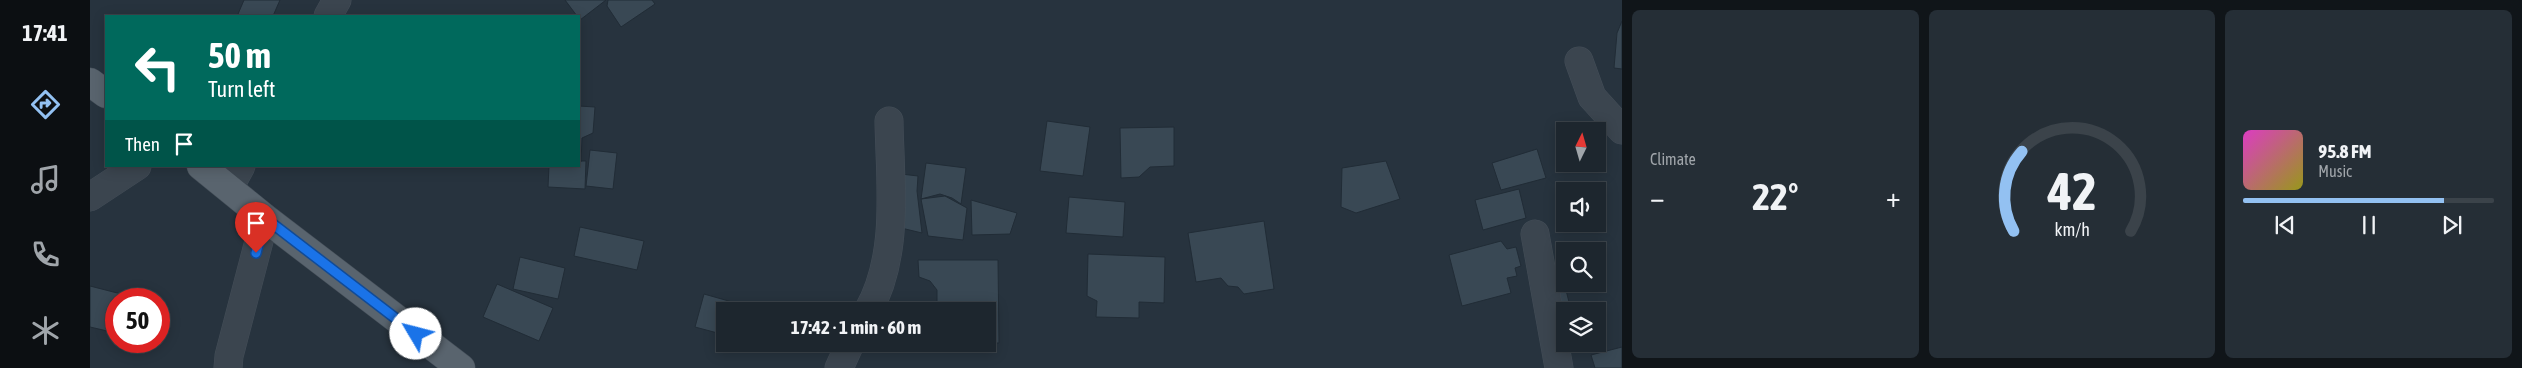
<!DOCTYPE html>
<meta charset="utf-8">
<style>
:root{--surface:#1d262e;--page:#252e36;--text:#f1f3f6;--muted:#a0a5aa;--line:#3b434a;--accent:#93c1f2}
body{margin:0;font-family:"Asap Condensed",sans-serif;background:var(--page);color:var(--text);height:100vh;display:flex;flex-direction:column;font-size:19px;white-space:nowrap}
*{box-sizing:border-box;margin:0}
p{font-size:16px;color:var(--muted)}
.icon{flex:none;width:28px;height:28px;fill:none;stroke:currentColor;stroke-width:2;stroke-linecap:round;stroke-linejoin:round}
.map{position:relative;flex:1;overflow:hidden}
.sheet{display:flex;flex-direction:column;gap:10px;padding:10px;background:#101519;width:900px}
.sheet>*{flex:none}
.banner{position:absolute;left:15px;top:15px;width:475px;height:152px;border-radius:0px;box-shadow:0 2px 12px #0003,0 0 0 1px var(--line);background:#00695c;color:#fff;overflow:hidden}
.needle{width:32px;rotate:5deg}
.fabs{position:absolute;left:1466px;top:122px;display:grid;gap:10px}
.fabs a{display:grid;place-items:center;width:50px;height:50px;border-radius:0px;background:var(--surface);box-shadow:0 2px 12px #0003,0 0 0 1px var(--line);font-size:25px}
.speed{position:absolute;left:15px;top:288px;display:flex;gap:10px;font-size:25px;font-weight:700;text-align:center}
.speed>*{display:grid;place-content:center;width:65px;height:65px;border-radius:50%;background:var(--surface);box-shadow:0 2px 12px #0003,0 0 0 1px var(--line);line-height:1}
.speed .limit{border:8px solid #d22;background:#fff;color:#111}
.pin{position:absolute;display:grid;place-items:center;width:42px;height:42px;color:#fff;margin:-51px -21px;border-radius:50% 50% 50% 0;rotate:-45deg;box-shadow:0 0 5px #0007}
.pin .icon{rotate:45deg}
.me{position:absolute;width:55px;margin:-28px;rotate:307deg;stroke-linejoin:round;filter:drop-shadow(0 0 4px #0008)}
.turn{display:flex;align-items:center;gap:18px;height:105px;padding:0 20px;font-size:22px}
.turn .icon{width:65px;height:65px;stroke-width:2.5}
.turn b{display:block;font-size:35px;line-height:42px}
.then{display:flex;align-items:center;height:48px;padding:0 20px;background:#0003;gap:10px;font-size:19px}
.big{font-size:38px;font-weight:700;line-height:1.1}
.sheet .tile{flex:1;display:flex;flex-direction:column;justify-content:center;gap:8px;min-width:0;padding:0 18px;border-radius:8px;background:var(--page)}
.sheet .dial{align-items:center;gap:0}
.dial svg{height:130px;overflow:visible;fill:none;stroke:var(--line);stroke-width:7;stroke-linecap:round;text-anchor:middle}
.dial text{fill:var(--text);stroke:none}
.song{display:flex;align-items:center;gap:15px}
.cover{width:60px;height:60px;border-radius:8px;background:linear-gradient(135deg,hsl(310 70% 55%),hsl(60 70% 35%))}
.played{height:5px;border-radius:2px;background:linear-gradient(90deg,var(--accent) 80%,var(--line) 80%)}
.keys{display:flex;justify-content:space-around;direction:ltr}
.heat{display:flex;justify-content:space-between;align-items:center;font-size:28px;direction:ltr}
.sheet .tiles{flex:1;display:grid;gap:10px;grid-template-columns:repeat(3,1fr)}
.trip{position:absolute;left:626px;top:302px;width:280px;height:50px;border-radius:0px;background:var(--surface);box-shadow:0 2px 12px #0003,0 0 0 1px var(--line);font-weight:700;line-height:50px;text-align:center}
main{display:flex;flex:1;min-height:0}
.tab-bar{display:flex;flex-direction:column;width:90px;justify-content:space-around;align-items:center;background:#0c0f12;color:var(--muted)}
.tab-bar .icon{width:35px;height:35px}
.tab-bar .selected{color:var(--accent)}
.tab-bar b{font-size:22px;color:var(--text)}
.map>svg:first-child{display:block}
.building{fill:#394854;stroke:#212c36}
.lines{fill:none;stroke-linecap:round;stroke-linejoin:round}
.minor-casing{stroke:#444e58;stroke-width:29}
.major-casing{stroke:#444e58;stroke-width:29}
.minor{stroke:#3b454f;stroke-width:28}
.major{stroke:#59646e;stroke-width:28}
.route-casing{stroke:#114b97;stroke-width:12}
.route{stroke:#1a73e8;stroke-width:9}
</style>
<main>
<nav class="tab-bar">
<b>17:41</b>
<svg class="icon selected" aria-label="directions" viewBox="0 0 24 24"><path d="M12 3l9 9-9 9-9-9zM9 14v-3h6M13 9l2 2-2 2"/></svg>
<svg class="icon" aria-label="music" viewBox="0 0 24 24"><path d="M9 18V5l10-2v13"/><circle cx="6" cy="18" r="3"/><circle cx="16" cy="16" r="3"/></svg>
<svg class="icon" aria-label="phone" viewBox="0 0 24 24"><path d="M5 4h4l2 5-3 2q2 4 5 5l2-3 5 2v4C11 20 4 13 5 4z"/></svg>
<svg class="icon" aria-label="climate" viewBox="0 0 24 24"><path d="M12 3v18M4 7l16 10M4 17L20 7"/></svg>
</nav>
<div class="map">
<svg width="1532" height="368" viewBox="0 0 1532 368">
<rect width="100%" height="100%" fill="#27333e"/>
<path class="building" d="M154,0H190L183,16H153L148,14Z
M475,0H516L490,20Z
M518,0H562L565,4L531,27L517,6Z
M1532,21V69L1524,68L1527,33Z
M489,106L505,107L503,133L492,138L491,162H489Z
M957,121L1000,127L993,176L950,171Z
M1084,127V166L1060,167L1049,177L1031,178L1030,128Z
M1447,149L1456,178L1411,190L1402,163Z
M500,150L527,153L523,189L496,186Z
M489,161H496L495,189L458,187L459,166H489Z
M1296,161L1310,199L1266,213L1251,207L1252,168Z
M836,163L876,168L871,204L862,198L850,194L831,199Z
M811,174L828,176L827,191L832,233L807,227Z
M1429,189L1436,218L1393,230L1385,200Z
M855,196L877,208L873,240L838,236L831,199Z
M979,197L1035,202L1033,237L976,233Z
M881,200L927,213L920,234L882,235Z
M1174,221L1184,289L1154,294L1148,287L1138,286L1131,278L1106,282L1098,233Z
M490,227L554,241L547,270L484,256Z
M1411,241L1417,249L1426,247L1431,266L1425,268L1427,276L1417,278L1421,293L1372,306L1359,255Z
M998,254L1075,257L1074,303L1049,302V318L1006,317L1007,301L997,296Z
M430,257L475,268L468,299L423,289Z
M828,260H908L909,343H898V311H847V290L840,281L829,277Z
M1473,278L1481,310L1465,313L1458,281Z
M407,284L463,308L449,341L393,317Z
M0,286L43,297L26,299V333L0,327Z
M614,294L674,311H635V335L605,327Z
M1532,347V368H1505L1501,355Z"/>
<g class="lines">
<g class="minor-casing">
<path id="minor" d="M238,16L247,0
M1489,61L1502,97L1532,130
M139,188L151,166
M0,197L47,166
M1445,234L1469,368
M778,311C810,255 800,183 799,121
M138,368L139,356L175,218
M749,368L760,344"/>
</g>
<g class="major-casing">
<path id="major" d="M0,82L16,94
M111,166L175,218L371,368"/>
</g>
<use href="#minor" class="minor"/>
<use href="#major" class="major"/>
</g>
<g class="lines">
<g class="route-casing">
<path id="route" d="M166,253L175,218L326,334"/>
</g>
<use href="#route" class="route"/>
</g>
</svg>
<div class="fabs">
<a><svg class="needle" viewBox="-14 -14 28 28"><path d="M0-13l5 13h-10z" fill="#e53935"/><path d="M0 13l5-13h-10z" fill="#a0a5aa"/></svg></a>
<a><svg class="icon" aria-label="sound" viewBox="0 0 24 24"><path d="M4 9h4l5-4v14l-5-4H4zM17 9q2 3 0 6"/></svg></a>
<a><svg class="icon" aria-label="search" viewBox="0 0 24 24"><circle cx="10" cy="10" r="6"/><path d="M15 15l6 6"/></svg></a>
<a><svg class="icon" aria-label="layers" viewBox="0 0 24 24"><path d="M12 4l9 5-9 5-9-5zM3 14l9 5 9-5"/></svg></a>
</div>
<div class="speed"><div class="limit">50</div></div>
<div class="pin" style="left:166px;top:253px;background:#d93025"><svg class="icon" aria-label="arrive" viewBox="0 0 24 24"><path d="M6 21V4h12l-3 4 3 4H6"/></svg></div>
<svg class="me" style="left:326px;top:334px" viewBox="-20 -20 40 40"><circle r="19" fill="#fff"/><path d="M0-13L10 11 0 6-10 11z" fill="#1a73e8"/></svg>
<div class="trip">17:42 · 1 min · 60 m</div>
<div class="banner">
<div class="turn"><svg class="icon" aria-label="left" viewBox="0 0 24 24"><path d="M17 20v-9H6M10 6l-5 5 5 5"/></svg><div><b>50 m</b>Turn left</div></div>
<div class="then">Then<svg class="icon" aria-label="arrive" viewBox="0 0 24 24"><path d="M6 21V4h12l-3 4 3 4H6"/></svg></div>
</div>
</div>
<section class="sheet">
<div class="tiles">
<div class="tile"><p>Climate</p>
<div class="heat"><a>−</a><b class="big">22°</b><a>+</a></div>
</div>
<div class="tile dial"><svg viewBox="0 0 100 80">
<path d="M14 69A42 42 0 1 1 86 69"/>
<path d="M14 69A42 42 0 0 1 19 20" stroke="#93c1f2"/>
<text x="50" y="56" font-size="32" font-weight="700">42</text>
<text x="50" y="72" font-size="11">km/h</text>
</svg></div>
<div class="tile">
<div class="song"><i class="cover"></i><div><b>95.8 FM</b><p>Music</p></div></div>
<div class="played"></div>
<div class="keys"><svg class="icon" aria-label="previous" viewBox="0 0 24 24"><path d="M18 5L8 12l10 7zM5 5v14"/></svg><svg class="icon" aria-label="pause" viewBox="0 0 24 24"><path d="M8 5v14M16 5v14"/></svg><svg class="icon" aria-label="next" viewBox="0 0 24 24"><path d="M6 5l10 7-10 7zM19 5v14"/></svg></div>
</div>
</div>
</section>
</main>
